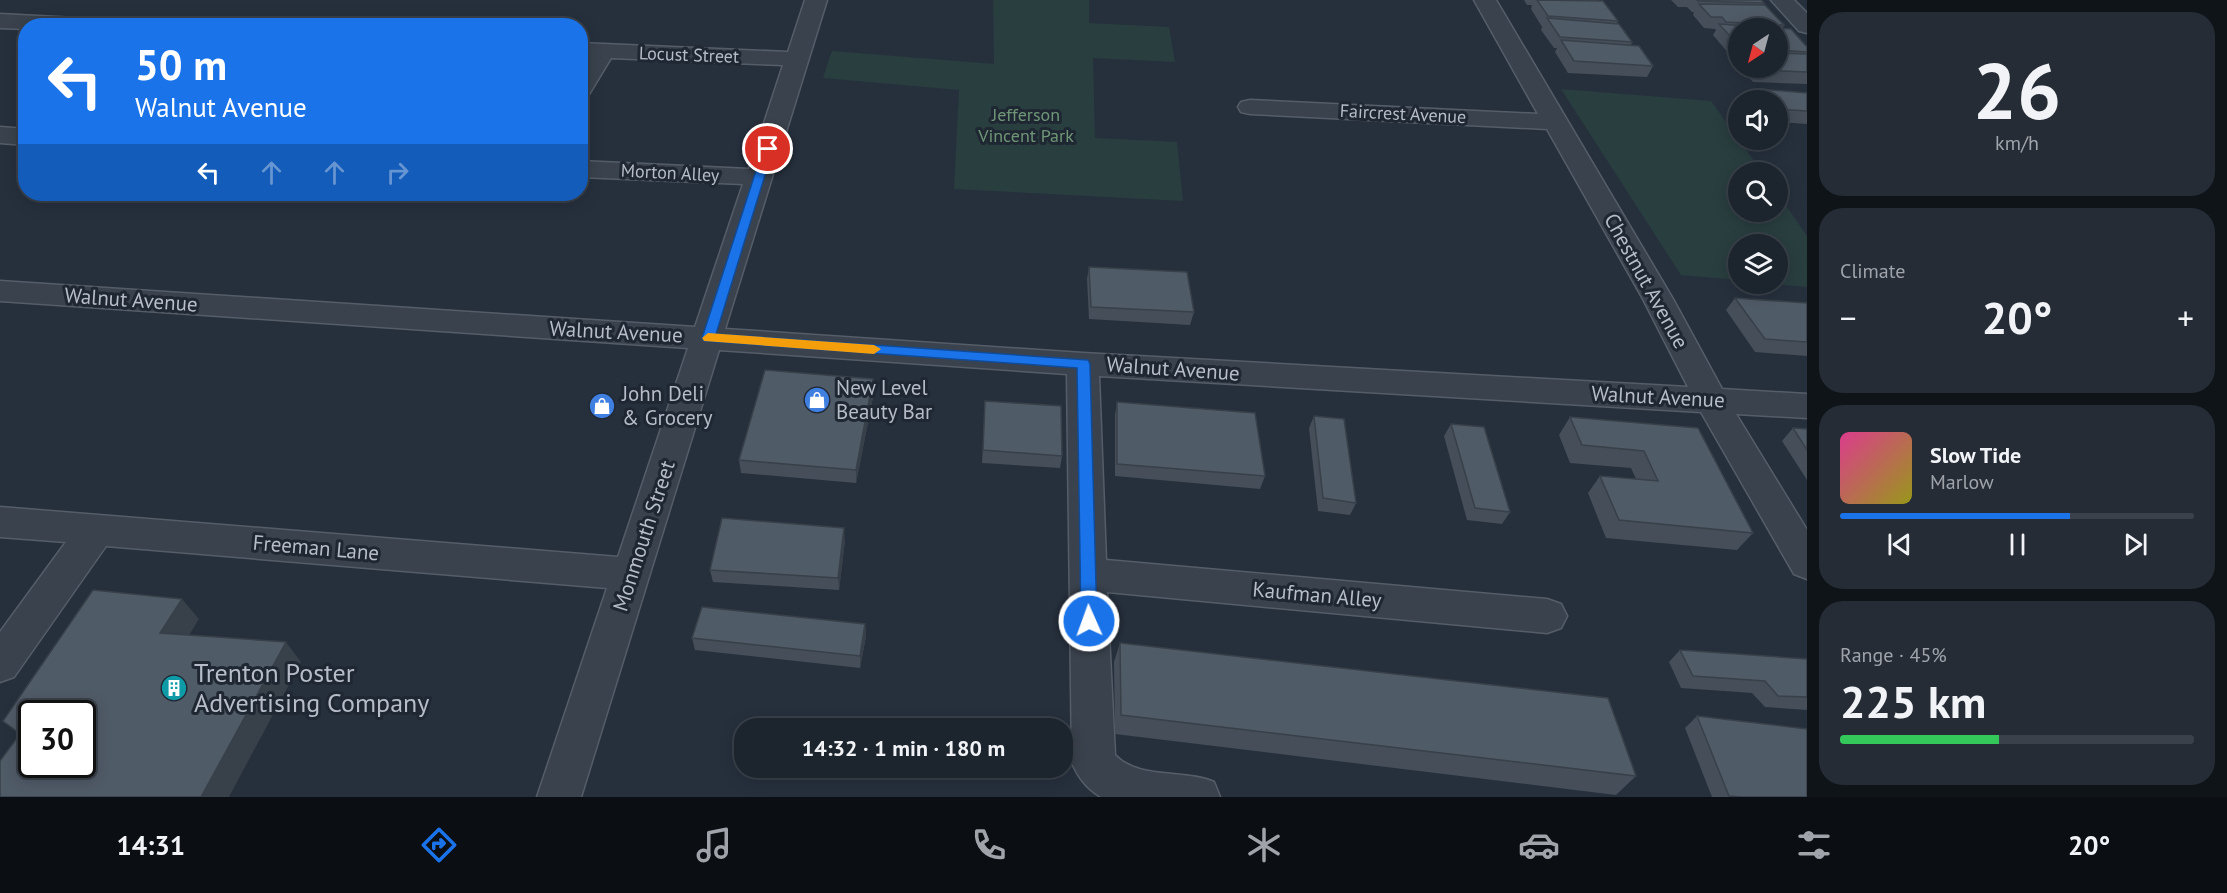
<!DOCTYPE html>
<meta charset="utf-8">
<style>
:root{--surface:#1c242e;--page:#252c36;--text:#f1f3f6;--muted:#a0a4aa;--line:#3a414a;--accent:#1a73e8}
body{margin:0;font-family:"PT Sans",sans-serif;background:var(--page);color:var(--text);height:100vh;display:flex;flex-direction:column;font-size:22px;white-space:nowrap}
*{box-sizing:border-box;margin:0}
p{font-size:20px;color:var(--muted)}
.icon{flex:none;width:33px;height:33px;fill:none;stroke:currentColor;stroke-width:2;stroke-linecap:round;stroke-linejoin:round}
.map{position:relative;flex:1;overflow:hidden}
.panel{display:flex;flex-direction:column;gap:12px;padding:12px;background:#0f1419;width:420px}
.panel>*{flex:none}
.guide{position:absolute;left:18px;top:18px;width:570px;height:183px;border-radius:24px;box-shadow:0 3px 15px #0003,0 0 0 2px var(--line);background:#1a73e8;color:#fff;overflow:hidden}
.needle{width:39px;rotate:216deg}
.controls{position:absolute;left:1728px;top:18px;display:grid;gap:12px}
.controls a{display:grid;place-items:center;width:60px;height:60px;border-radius:50%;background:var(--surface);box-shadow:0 3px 15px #0003,0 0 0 2px var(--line);font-size:30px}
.speed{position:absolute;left:18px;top:700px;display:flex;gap:12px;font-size:30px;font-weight:700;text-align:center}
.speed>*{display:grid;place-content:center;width:78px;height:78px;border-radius:50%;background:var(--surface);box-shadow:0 3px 15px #0003,0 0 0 2px var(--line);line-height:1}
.speed .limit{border:3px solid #111;border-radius:9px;background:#fff;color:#111}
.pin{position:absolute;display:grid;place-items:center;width:51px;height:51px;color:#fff;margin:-26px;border:3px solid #fff;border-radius:50%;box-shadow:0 2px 6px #0007}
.me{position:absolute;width:66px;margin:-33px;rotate:358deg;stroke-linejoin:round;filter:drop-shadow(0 0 4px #0008)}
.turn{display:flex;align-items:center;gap:21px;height:126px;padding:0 18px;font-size:27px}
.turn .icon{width:78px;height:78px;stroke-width:2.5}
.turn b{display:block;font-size:42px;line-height:51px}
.lanes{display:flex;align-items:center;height:57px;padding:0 18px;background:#0003;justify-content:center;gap:30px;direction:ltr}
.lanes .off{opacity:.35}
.big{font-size:45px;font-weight:700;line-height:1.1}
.panel .tile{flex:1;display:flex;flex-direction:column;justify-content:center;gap:9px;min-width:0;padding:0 21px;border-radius:24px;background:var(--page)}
.panel .dial{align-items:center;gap:0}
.dial b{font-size:78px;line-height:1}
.song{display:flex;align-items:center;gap:18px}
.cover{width:72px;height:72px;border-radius:9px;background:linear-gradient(135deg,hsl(330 70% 55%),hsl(60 70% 35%))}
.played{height:6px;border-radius:3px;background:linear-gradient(90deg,var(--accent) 65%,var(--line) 65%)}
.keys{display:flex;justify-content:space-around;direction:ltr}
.heat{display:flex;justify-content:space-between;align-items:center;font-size:33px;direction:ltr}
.charge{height:9px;border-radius:4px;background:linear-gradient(90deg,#34c759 45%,var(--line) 0)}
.trip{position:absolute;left:734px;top:718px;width:339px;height:60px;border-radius:24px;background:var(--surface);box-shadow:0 3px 15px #0003,0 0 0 2px var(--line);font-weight:700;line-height:60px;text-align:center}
.tabs{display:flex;height:96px;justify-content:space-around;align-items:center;background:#0b0e12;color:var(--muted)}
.tabs .icon{width:42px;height:42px}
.tabs .selected{color:var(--accent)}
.tabs b{font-size:27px;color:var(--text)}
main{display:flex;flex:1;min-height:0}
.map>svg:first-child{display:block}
.green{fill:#293e3f}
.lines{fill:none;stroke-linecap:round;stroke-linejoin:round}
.minor-casing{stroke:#555d68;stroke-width:3}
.minor{fill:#3a424d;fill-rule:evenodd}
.wall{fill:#454e59}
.shaded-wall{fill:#384049}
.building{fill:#505b68;stroke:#384049;stroke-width:1.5;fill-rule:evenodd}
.route{fill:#1a73e8;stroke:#114b97;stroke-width:1.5}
.slow{fill:#f59e0b}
.labels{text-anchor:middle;stroke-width:6;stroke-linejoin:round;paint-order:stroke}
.far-street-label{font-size:18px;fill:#b6bdc8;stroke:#1f2732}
.far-park-label{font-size:18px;fill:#6f9777;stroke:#1f2732}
.street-label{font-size:21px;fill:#b6bdc8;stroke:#1f2732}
.poi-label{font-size:21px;fill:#b6bdc8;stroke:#1f2732;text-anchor:start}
.near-poi-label{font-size:26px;fill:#b6bdc8;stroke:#1f2732;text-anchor:start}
</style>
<main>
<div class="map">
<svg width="1807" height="797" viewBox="0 0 1807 797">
<rect width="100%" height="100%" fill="#26303d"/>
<path class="green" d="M993,0H1089V23L1169,27L1175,62L1093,58L1095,138L1177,142L1183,201L954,189L959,90L823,78L832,51L994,64Z
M1561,89L1711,101L1762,172H1738V212H1778V194L1807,236V287L1773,284H1778V244H1738V280L1681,275Z"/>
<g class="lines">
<g class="minor-casing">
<path id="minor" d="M805,0H827L725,329L1083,353L1688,387L1643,299L1547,129L1250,114L1241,112L1238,107L1241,102L1250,100L1538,114L1474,0H1496L1673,299L1722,389L1807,394V418L1736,414L1807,530V579L1794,574L1701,412L1099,376L1106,560L1547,599L1561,604L1567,616L1561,628L1547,633L1107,592L1115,755C1139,780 1183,769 1214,782L1220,797H1101C1086,788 1079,778 1072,763L1067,374L719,350L581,797H537L607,588L106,546L14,677L0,682V632L66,542L0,537V507L618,557L688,348L0,301V281L695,327L743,184L580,177V161L749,169L783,65L611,58L588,96L580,98V70L588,57H580V43L788,52Z
M1771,0H1794L1807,13V33L1799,31Z
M0,14L95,19L103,21L106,26H26V29L0,28Z
M0,127L26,129V145L0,143Z"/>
</g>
<use href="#minor" class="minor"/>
</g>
<path class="wall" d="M1524,0H1598L1618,21L1617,23L1632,42L1631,45L1653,66L1647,77L1568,73L1555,52L1557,48H1554L1541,30L1542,27L1531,9L1532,5H1527Z
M1671,0H1761L1764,3L1763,5L1784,25L1783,28L1807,47V84L1753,82L1741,68H1778V28H1738V61H1735L1713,35L1716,30L1715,29L1704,28L1693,15L1694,12H1692L1687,7H1678Z
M1761,89L1807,93V124L1778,122V100H1754Z
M1089,267L1194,312L1190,325L1089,319L1087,279Z
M1735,298L1807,303V356L1755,352L1726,310Z
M873,379L874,392L856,483L741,473L739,460Z
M985,401L1062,456L1060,468L982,463Z
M1117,402L1265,476L1260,489L1115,476V415Z
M1314,416L1356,503L1350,515L1318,511L1309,428Z
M1570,417L1698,428L1753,533L1737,550L1606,538L1588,493L1600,476L1636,479L1631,468L1570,463L1559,435Z
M1451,424L1510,512L1502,524L1467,520L1444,436Z
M1793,428L1807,429V480L1782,441Z
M845,540L839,590L713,582L710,570Z
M865,624L866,636L860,668L695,650L692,638Z
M1120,643L1636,776L1616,795L1115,734L1114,662Z
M1680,650L1807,659V710L1765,707L1752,693L1681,688L1669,662Z
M1697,716L1807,797H1712L1685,728Z"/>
<path class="shaded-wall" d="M873,379L874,392L856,483V470Z
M844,528L845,540L839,590L838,578Z
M182,599L199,619L178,653L160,633Z
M865,624L866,636L860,668V656Z
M286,642L301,662L229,797H201Z"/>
<path class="building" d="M1537,0L1603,1L1618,21L1548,16Z
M1697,0H1761L1764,3L1698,1Z
M1699,4L1765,5L1784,25L1726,22L1722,17H1711Z
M1547,18L1619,24L1632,42L1560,37Z
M1719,24L1791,29L1807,47V52L1778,50V28H1738V45Z
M1561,40L1639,46L1653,66L1574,61Z
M1778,53L1807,54V72L1760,70L1758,68H1778Z
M1761,89L1807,93V111L1778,109V100H1770Z
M1089,267L1187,272L1194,312L1091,307Z
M1735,298L1807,303V342L1765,339Z
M765,370L873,379L856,470L739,460Z
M985,401L1061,406L1062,456L983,450Z
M1117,402L1255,413L1265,476L1117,464Z
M1314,416L1344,419L1356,503L1323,498Z
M1570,417L1698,428L1753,533L1619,520L1600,476L1658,481L1644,451L1582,445Z
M1451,424L1484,427L1510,512L1475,508Z
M1793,428L1807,429V450Z
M722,518L844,528L838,578L710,570Z
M93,590L182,599L160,633L286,642L201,797H0V761L20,734L3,721ZM32,714H82V765H32Z
M702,607L865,624L860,656L692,638Z
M1120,643L1608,698L1636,776L1121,715Z
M1680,650L1807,659V697L1778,696L1765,681L1693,676Z
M1697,716L1807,729V797H1741L1729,796Z"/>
<path class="route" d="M768,146L773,149L716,334L1088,360L1090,364L1097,621L1094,626L1089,628L1083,626L1081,621L1077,368L704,341L702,338L763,149Z"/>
<path class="slow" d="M708,333L874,345L881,349L874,354L704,341L702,338Z"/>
<defs>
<g id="shop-disc" transform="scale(1.35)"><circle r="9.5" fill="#3f7fe0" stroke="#1f2732"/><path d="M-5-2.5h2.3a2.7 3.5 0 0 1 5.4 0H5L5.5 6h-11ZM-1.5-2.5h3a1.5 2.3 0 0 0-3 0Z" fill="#fff"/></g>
<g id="building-disc" transform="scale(1.35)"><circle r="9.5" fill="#0f9aa8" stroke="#1f2732"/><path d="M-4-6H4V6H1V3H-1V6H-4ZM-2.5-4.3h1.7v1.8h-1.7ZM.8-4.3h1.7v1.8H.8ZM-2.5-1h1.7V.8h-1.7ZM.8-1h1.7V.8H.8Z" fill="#fff"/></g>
</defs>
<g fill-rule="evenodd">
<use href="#shop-disc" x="817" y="400"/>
<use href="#shop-disc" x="602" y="406"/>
<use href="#building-disc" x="174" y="688"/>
</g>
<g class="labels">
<g class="far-street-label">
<text transform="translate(689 55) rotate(2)" y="6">Locust Street</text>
<text transform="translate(1403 114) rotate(3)" y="6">Faircrest Avenue</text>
<text transform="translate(670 173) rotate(3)" y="6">Morton Alley</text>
</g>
<g class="far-park-label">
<text x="1026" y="121">Jefferson<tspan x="1026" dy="21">Vincent Park</tspan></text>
</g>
<g class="street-label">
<text transform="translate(1646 281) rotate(61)" y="7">Chestnut Avenue</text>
<text transform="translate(131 300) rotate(4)" y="7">Walnut Avenue</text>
<text transform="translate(616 332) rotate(3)" y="7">Walnut Avenue</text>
<text transform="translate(1173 369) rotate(4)" y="7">Walnut Avenue</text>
<text transform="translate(1658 397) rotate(3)" y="7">Walnut Avenue</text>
<text transform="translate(644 536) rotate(-72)" y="7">Monmouth Street</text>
<text transform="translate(316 548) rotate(5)" y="7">Freeman Lane</text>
<text transform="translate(1317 595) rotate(5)" y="7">Kaufman Alley</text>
</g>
<g class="poi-label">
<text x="836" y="395">New Level<tspan x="836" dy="24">Beauty Bar</tspan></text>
<text x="622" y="401">John Deli<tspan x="622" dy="24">&amp; Grocery</tspan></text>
</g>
<g class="near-poi-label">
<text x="194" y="682">Trenton Poster<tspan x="194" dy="30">Advertising Company</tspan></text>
</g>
</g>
</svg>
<div class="controls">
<a><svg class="needle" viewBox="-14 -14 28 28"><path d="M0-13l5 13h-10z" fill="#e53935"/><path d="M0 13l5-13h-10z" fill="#a0a4aa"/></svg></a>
<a><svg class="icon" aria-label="sound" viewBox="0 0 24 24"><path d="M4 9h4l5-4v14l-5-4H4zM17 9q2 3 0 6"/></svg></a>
<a><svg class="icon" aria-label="search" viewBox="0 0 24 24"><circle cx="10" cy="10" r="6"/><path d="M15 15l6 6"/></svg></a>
<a><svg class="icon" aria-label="layers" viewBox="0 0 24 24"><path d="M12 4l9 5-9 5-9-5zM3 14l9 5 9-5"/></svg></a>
</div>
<div class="speed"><div class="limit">30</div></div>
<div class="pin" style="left:768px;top:149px;background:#d93025"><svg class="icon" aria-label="arrive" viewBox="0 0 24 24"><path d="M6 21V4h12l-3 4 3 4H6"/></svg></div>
<svg class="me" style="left:1089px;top:621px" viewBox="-20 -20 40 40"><circle r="17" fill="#1a73e8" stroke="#fff" stroke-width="3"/><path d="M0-11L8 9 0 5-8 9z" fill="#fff"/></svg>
<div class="trip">14:32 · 1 min · 180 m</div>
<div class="guide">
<div class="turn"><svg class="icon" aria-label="left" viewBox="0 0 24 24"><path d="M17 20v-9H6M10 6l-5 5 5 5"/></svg><div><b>50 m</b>Walnut Avenue</div></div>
<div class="lanes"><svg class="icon" aria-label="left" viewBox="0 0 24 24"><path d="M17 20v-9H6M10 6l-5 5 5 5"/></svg><svg class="icon off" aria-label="ahead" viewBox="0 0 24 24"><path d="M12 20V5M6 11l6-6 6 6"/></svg><svg class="icon off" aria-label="ahead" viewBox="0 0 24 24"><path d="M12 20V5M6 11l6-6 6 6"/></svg><svg class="icon off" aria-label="right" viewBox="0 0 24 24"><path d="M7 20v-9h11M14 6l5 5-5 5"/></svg></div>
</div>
</div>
<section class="panel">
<div class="tile dial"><b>26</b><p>km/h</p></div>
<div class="tile"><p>Climate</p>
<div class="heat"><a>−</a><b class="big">20°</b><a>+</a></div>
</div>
<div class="tile">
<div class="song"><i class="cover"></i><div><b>Slow Tide</b><p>Marlow</p></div></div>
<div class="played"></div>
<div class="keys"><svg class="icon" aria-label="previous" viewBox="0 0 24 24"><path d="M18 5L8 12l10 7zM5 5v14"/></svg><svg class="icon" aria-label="pause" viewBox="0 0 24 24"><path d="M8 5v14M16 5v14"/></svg><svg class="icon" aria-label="next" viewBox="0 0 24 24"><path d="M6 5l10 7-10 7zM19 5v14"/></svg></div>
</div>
<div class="tile"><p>Range · 45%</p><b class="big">225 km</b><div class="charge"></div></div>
</section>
</main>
<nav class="tabs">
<b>14:31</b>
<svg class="icon selected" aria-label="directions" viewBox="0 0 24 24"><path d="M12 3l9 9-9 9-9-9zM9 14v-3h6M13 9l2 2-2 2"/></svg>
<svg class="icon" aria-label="music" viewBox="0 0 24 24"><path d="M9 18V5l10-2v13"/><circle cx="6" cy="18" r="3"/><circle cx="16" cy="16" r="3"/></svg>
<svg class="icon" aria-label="phone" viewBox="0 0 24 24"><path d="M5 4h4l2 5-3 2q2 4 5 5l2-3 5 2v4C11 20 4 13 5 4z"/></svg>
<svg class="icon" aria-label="climate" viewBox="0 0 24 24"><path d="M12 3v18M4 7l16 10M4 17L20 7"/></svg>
<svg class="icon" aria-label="car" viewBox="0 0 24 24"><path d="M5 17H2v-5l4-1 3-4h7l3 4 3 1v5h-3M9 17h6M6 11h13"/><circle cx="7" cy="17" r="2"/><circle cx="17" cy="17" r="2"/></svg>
<svg class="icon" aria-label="filters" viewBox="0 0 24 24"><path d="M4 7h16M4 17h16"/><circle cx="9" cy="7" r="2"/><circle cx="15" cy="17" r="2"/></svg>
<b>20°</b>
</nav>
